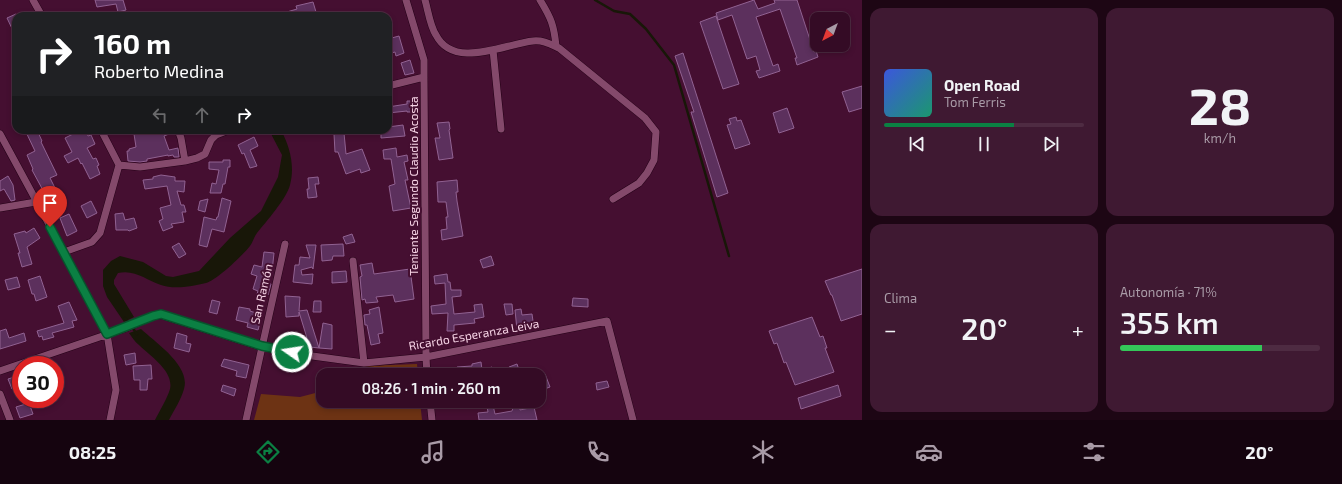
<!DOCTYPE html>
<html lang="es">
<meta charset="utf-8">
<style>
:root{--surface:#340b25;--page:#3f1932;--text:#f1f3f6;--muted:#a99ba7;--line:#4e2b42;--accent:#0b8043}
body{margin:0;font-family:"Exo 2",sans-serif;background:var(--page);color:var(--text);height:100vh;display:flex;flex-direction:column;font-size:15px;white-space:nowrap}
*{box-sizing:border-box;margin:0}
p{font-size:13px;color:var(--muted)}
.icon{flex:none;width:22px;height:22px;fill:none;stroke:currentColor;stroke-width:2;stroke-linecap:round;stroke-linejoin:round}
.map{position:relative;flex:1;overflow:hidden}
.details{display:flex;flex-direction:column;gap:8px;padding:8px;background:#1d0614;width:480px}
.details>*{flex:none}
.hud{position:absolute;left:12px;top:12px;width:380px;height:122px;border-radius:12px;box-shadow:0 2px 6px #0003,0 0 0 1px var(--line);background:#202124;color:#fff;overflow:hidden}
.needle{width:26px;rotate:221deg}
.fabs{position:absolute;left:810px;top:12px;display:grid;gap:8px}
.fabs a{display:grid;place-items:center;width:40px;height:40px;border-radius:8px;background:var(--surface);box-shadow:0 2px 6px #0003,0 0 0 1px var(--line);font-size:20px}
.speed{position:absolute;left:12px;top:356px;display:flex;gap:8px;font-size:20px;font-weight:700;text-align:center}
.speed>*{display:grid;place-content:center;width:52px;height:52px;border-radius:50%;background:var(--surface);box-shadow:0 2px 6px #0003,0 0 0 1px var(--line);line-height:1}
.speed .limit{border:6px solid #d22;background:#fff;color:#111}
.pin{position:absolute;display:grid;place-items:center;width:34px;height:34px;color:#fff;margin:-41px -17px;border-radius:50% 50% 50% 0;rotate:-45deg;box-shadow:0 0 4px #0007}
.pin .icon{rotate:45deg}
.me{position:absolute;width:44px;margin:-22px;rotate:283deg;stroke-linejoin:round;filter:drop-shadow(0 0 3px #0008)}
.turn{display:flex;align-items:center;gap:14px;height:84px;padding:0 16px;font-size:18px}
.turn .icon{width:52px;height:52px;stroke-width:2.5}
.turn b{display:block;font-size:28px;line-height:34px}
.lanes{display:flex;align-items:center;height:38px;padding:0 16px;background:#0003;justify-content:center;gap:20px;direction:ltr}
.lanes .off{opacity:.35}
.big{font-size:30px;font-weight:600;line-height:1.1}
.details .card{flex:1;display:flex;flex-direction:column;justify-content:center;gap:6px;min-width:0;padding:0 14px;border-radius:12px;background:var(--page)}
.details .dial{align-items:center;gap:0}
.dial b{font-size:52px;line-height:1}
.song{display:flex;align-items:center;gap:12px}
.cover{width:48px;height:48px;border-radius:6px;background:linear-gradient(135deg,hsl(230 70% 55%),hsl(160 70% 35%))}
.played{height:4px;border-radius:2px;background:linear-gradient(90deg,var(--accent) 65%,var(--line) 65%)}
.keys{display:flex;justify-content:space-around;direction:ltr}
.heat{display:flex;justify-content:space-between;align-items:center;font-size:22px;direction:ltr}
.charge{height:6px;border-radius:3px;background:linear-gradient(90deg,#34c759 71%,var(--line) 0)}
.details .tiles{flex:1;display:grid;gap:8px;grid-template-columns:repeat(2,1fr)}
.trip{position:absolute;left:316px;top:368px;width:230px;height:40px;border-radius:12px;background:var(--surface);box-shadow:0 2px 6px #0003,0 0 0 1px var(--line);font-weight:600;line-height:40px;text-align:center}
.tab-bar{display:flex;height:64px;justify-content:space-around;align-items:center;background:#15040f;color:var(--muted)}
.tab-bar .icon{width:28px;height:28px}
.tab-bar .current{color:var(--accent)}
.tab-bar b{font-size:18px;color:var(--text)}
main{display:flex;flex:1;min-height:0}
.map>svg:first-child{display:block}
.green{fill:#6d3314}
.water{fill:#181708}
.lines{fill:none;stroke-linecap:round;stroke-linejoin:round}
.stream{stroke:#181708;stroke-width:2.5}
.building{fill:#5c305d;stroke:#916292}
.minor-casing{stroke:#240017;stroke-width:8}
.minor{stroke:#84496b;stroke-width:7}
.route-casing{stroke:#07532c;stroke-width:10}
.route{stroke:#0b8043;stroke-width:7}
.labels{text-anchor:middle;stroke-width:4;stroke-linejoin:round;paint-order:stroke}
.street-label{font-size:12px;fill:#f6d3e5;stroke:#450f31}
</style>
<main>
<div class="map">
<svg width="862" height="420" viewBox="0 0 862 420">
<rect width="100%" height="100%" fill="#450f31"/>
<path class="green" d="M417,364L418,375H366L365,366Z
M323,391V401H420L422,420H254L261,394L300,397Z"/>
<path class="water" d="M269,130H281C290,147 295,166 290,185C287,198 266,222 257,233C254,237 253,242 250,246C243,255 217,280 206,283C193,286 174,290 161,285C146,280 135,269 118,273L114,280V284L134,317L124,322L107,297L103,286V270L111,261L120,256L143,262L166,276L173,277L199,271L230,238L261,211L278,177L282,155Z
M141,329C156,343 191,366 184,389C181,400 174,410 169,420H155C159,412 168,397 170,389C174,371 150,356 139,345C135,342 132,337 129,333Z"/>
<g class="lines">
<path class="stream" d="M595,0L614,11L630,14L646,29L674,65L729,256
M125,318L137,334"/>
</g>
<path class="building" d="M95,0H123L126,10L118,12L116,4L97,7Z
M754,0L758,9L775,3L774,0H797L814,52L816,51L818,57L797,65L795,58H797L780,9L756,17L773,66L778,64L780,71L759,78L756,71L760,70L756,56L747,59L732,15L718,20L716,13Z
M313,2L316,12L309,14L310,16H280V14L297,9L296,6Z
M16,14V37L7,18Z
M716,16L739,84L723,89L700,22Z
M399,36L404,53L396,56L395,52L388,54V39Z
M683,53L728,193L717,197L691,112H694L675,56Z
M410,60L414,73L405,75L401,63Z
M862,86V108L849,112L842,92Z
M407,101H414V112H407V111L388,113V107L407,104Z
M787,108L794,128L779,133L773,113Z
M736,117L737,121L741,120L750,144L735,149L727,125L731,124L729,119Z
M449,122L450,129L449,130L453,158L439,160L435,138H440L437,123Z
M403,125L405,136L381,138V130H388V127Z
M25,130H37L42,141L41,142L57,175L50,178L61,200L51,205L32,170L33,169L27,155L35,151Z
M71,130H85L88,136L91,135L95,144L87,148L93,159L96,158L99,165L97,166L100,174L90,179L82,163L81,164L78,158L68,163L64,156L72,152L65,138L73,134Z
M153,130H173L174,132L164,136L169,150L178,148L179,157H174L173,155L168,156V155L147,159V161L140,162L128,161L127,151H129V149L136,147L134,134L154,132Z
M344,133L346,154L362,149L370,170L361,173L360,169L346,174L338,152H335L334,134Z
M254,137L258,146L250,150L257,166L250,168L244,153L242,154L238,145Z
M396,148L397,157L407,155L408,161L404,162L408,180H405L411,208L393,211L389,186L395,184L391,159H384L383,150Z
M223,160H230V167H228L225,184H223L221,193H210L212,183L216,184L219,170L209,169V162H223Z
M161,175L175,177V181H185L184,192L177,191L181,205H184L186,212H182L184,222L171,224L173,227L163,231L159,221L163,219L160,208L171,205L167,186L145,189L143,180L153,179V177Z
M8,176L13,185L15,200L11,201L4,189L0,191V181Z
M318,177L319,184H315L317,197L308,198L307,189H309L308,178Z
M457,180L458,192H456L457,201L463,236L442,240L441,230L447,229L446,217H448L446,202H438L437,182Z
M222,198L231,201L224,232L212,229L207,247L199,245L204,217L216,220L217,217H218Z
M208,199L205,212L198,210L200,201Z
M91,201L97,213L87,218L81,206Z
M123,213L125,220L134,218L137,228L129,231L128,230H116L115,214Z
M69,214L77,231L67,236L60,218Z
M34,228L40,238L27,247L32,264L22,267L18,253H20L14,234L25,231L26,233Z
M352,234L355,242L346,244L343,237Z
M179,243L186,254L179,258L172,247Z
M343,244L344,256H333L332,260L322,261L321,245Z
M306,245H316L313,269L312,267L301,270L302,275L313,274L312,284L293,282L295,265H299L300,257L310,258Z
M264,252L274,253L272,272L268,283L271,284L268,295L267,294L265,300L256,297L258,291L253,289L257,276L251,274L254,265L262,267Z
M491,256L494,265L483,268L480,260Z
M372,263L374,274L410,269L414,299L395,302L393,295L376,297L378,302L366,303L365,299L362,300L360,277L362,276L360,265Z
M862,269V314L841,321L832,295H831L825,281Z
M346,271L347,282L332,283V272Z
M447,274L448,282H450L451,290H461V296L452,297L454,314L475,312L474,305L482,304L484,317L474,319L475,323L454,325V331H447L448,313L432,314L431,306L446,304L445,283L435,284L434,276Z
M40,276L47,297L36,301L34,294H32L28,280Z
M17,277L20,287L8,290L5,280Z
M285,296L300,297L299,311L307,310L319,348L310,347V345H298V339L307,338L299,312V316L286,317Z
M573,298L588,299V307L572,306Z
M212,300L220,302L217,314L209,312Z
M314,301H321V312H313Z
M69,302L77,320L72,321L74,327L52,333L54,337L43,340L42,336L39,337L37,331L64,323L58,306Z
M504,304H512L513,314L506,315Z
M239,307L250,309V311L262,315L258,330L247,327L248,323L236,320Z
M379,307L383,333L378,334L380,343L371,345L367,325H365L364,315L370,314L369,310Z
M521,309L522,315L532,314L534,328L517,330L515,310Z
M812,317L820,337L823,336L827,348H825L834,372L795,385L786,362L784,363L777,343L774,344L769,331Z
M323,323L332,325V349L319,348Z
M6,329L9,338L24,333L26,341L0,349V331Z
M177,333L187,336L186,343L191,344L189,352L174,348Z
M135,353L136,363L126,365L124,355Z
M224,359L249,365L246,378L236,376L237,371L221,366Z
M481,362L482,370L492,367L494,375H458L457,367L472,366V364Z
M517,364L520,373L512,375H495L494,373L510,369L509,367Z
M151,365L152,379H148L147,390H140V380H134L133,366Z
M545,374L550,387L539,391V376Z
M21,375V386L12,389L8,379Z
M607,381L609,387L597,390L596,383Z
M223,385L236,389L234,396L221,391Z
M838,385L841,396L801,409L798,398Z
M486,401H492L495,414L512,411L513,408L520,406V410L534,407L537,420H479L478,413L488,412Z
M29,403L33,414L20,418L16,407Z"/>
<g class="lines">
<g class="minor-casing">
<path id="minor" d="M33,0L42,16
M406,0L424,60V77L426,357L427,375
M425,0C428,10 430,26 436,35C454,70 504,44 533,41C543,40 550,44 559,48L645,118L656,132L654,160L647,173L639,183L613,199
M540,0C551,18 554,25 556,46
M493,50L501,129
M388,86L424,77
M178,130L181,138L185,161
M0,134L64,252L107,334L116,390L110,420
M119,165L140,167L185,161L197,158L205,154L211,140L216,135L229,130
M0,208L36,202
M64,252L92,242L100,233L119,165L101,130
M353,261L364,363
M0,371L126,328L153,316L161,315L262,347L305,355L364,363L426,357L607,321L633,420
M0,394L10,420
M430,401L432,420
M246,420L262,347L285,244"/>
</g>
<use href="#minor" class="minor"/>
</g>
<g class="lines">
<g class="route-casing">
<path id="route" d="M50,227L107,334L153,316L161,314L262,346L292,352"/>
</g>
<use href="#route" class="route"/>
</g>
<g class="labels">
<g class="street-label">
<text transform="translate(414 186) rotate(-90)" y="4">Teniente Segundo Claudio Acosta</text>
<text transform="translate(262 294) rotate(-77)" y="4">San Ramón</text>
<text transform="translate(474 335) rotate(-10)" y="4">Ricardo Esperanza Leiva</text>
</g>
</g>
</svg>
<div class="fabs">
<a><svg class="needle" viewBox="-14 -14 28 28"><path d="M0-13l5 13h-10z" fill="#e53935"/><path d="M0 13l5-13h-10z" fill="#a99ba7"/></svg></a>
</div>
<div class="speed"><div class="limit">30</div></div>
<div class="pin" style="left:50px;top:227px;background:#d93025"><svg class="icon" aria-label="arrive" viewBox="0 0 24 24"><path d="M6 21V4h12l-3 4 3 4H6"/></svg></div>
<svg class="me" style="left:292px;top:352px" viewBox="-20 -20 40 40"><circle r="17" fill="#0b8043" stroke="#fff" stroke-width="3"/><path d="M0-11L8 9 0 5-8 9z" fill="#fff"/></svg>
<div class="trip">08:26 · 1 min · 260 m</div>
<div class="hud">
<div class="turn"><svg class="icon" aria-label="right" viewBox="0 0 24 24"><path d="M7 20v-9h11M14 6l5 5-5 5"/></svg><div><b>160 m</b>Roberto Medina</div></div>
<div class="lanes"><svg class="icon off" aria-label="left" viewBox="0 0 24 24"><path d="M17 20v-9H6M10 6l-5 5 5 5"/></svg><svg class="icon off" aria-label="ahead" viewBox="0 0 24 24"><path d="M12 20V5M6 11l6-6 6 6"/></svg><svg class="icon" aria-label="right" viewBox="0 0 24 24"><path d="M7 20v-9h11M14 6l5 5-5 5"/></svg></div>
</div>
</div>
<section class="details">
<div class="tiles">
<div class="card">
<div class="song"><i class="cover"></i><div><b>Open Road</b><p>Tom Ferris</p></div></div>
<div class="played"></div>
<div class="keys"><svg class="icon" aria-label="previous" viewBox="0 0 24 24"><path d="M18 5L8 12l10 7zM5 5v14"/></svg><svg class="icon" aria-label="pause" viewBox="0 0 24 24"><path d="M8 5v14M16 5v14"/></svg><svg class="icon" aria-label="next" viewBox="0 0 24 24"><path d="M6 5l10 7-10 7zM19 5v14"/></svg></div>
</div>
<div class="card dial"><b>28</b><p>km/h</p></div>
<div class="card"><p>Clima</p>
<div class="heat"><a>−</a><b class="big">20°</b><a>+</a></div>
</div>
<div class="card"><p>Autonomía · 71%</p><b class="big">355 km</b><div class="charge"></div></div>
</div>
</section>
</main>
<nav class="tab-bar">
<b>08:25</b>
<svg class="icon current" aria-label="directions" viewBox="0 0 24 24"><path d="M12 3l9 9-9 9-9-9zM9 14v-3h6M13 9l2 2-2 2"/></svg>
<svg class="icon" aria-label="music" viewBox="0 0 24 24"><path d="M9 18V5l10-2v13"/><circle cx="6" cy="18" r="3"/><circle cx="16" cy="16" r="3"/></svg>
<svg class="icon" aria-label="phone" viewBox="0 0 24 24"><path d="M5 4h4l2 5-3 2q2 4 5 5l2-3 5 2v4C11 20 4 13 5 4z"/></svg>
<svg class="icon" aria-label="climate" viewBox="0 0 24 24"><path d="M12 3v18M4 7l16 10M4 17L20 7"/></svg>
<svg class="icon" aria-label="car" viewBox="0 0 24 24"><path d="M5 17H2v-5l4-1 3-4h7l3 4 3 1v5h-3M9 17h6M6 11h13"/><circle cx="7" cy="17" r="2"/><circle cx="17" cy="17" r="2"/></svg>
<svg class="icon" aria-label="filters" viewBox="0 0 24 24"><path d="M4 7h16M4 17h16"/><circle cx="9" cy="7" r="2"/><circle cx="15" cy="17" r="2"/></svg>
<b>20°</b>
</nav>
